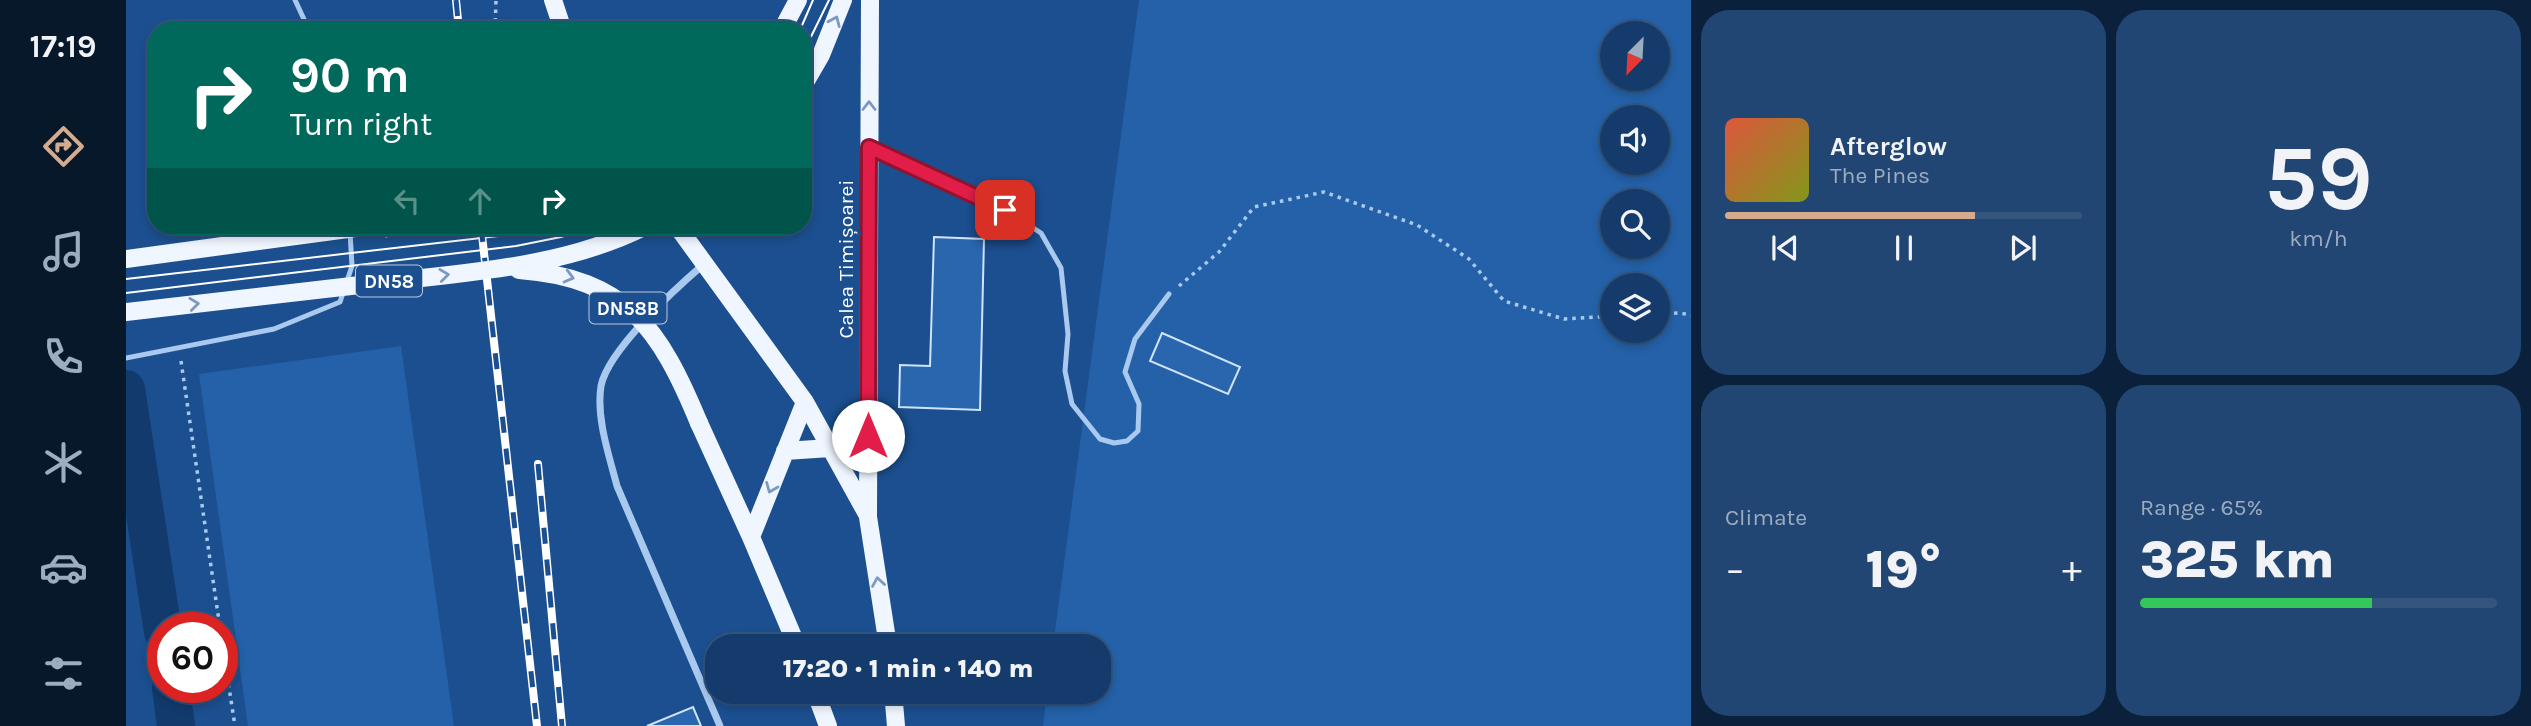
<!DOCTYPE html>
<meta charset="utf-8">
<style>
:root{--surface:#143b6b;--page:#214673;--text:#f1f3f6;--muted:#9dadc1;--line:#33557e;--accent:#d6ab8b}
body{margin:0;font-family:Karla,sans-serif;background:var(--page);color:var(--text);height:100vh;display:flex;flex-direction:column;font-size:26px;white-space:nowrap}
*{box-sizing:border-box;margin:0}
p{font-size:23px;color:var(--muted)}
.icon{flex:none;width:38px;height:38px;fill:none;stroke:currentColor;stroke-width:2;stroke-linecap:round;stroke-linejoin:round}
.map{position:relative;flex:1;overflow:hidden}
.drawer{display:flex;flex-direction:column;gap:10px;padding:10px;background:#0b203b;width:840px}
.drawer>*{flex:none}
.banner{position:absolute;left:21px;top:21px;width:665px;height:214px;border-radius:28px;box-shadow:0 4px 10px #0003,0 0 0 2px var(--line);background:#00695c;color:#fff;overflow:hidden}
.needle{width:46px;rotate:204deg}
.buttons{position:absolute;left:1474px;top:21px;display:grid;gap:14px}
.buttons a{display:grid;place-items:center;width:70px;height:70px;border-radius:50%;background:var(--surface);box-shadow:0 4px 10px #0003,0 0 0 2px var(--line);font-size:35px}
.speed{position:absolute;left:21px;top:612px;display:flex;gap:14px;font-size:35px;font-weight:700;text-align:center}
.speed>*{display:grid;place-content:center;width:91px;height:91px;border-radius:50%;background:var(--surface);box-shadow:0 4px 10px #0003,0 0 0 2px var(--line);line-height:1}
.speed .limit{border:10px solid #d22;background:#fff;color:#111}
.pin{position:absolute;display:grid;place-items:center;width:60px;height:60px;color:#fff;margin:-30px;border-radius:14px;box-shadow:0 4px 10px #0006}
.me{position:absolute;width:77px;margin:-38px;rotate:0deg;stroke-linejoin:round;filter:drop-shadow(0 0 5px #0008)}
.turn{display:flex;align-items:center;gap:24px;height:147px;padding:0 28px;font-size:32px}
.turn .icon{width:91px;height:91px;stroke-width:2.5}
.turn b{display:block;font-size:49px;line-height:60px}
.lanes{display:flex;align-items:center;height:66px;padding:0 28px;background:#0003;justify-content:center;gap:35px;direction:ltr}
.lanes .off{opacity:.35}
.big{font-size:52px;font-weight:800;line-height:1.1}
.drawer .widget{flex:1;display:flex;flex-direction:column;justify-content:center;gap:10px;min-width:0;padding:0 24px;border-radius:28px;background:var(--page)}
.drawer .dial{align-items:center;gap:0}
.dial b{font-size:91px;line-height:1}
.song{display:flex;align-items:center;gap:21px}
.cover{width:84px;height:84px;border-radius:10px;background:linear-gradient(135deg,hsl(10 70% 55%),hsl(70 70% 35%))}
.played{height:7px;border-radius:4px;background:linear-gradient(90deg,var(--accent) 70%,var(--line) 70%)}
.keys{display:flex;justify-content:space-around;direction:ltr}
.heat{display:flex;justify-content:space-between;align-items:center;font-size:38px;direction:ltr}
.charge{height:10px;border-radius:5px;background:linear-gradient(90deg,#34c759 65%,var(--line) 0)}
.drawer .tiles{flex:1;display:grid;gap:10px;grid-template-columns:repeat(2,1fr)}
.trip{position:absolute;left:579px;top:634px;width:406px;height:70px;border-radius:28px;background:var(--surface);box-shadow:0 4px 10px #0003,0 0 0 2px var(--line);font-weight:800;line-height:70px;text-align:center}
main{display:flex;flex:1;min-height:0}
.tabs{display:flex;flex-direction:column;width:126px;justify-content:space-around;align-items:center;background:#08182b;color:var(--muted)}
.tabs .icon{width:49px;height:49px}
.tabs .active{color:var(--accent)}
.tabs b{font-size:32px;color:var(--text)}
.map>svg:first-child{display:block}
.green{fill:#2461a8;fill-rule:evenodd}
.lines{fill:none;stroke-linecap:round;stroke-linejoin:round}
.river{stroke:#123a6d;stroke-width:38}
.building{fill:#2a66ad;stroke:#cfe3fa;stroke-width:2}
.path{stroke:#a9c9ee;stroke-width:3.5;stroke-dasharray:3.5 5;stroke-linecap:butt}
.service{stroke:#a9c9ee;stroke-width:5}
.minor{stroke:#a9c9ee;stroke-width:7}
.primary{stroke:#f0f6ff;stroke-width:18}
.tram{stroke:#fff;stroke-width:2}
.rail-casing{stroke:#fff;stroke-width:8}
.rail{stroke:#1b4f8f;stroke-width:5;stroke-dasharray:16;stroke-linecap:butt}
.primary-bridge{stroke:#f0f6ff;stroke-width:18}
.oneway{stroke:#7b9ac1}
.route-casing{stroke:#92132f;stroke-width:18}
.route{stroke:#e11d48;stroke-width:12}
.labels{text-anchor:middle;stroke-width:7;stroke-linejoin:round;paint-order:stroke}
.shield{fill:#1b4f8f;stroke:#bbcadd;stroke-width:2}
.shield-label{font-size:19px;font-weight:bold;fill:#fff}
.street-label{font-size:21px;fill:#fff;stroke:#1b4f8f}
</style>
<main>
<nav class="tabs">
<b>17:19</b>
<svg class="icon active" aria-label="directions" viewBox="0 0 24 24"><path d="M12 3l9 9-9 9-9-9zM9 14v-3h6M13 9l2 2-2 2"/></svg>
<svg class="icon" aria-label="music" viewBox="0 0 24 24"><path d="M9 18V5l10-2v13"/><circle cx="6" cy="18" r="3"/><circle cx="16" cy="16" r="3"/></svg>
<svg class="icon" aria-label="phone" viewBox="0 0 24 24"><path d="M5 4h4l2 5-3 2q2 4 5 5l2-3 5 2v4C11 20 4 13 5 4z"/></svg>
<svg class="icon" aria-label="climate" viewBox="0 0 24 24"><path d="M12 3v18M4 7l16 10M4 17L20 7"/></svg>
<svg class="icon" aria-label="car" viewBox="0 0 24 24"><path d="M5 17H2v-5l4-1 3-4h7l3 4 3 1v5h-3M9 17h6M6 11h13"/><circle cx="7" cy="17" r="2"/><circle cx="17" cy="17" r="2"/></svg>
<svg class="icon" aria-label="filters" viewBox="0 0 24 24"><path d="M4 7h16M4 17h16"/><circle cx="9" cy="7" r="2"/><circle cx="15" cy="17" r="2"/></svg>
</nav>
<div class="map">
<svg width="1565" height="726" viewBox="0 0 1565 726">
<rect width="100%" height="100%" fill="#1b4f8f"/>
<path class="green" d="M1013,0H1565V726H917L921,691H973V646H927ZM1486,33H1531V79H1486ZM1486,117H1531V163H1486ZM1486,201H1531V247H1486ZM1486,285H1531V331H1486Z
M275,346L328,726H122L73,374Z"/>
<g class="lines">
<path class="river" d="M0,389L37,632
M45,688L50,726"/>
</g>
<path class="building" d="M808,237L858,239L854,410L773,407L774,365L804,366Z
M1036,333L1114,367L1102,394L1024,361Z
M567,707L575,726H521Z"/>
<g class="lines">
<path class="path" d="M369,30L370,0
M259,236L276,233L286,226
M1053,286L1093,252L1128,207L1198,192L1291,225L1343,259L1378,301L1438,319L1486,316
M1531,314L1553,313L1565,315
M55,361L94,628
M96,642L109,726"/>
<path class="service" d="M169,0L183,30
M749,150L879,210L915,233L935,268L942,334L939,371L946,404L974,439L988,443L1001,441L1012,431L1013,404L999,372L1009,339L1043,294
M0,358L148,329L214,302L226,266L224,232"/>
<path class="minor" d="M578,264C550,288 482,350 475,386C470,418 483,455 491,486L594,726"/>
<path class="primary" d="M427,0L437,30
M744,0L742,517L762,646
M656,30L672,0
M677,86L695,55L717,0
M551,226L679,402L741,514
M573,423L625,537
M659,451L704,448
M671,646L625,537L679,402
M689,691L702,726
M714,691H724
M767,691L770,726"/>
<path class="tram" d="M674,30L687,0
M677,53L703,0
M0,279L381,235L423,226
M0,293L390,246L435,237L470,226"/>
<g class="rail-casing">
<path id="rail" d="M330,0L333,30
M355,226L411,726
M412,464L436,726"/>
</g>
<use href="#rail" class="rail"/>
<path class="primary-bridge" d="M0,259L244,226
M393,270C501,278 534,329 573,423
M0,312C87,302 174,292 260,282C347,272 441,266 520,226"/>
</g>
<defs><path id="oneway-chevron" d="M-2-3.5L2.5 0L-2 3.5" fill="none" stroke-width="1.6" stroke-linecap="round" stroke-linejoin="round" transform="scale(1.75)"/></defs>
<g class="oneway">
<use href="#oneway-chevron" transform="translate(709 21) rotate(-67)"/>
<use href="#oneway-chevron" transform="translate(743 106) rotate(-90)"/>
<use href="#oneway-chevron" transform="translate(318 275) rotate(-7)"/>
<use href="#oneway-chevron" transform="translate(443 277) rotate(15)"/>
<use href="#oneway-chevron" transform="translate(68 304) rotate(-7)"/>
<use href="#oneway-chevron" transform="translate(645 488) rotate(112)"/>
<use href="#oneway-chevron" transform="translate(752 582) rotate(-99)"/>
</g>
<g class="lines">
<g class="route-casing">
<path id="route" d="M742,436L743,147L879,210"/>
</g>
<use href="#route" class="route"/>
</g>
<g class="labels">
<g class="shield">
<rect x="230" y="265.5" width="66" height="31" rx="5"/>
<rect x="463.5" y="292.5" width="77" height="31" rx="5"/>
</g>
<g class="shield-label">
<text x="263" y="288">DN58</text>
<text x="502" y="315">DN58B</text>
</g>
<g class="street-label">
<text transform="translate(720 259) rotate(-90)" y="7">Calea Timișoarei</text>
</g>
</g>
</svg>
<div class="buttons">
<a><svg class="needle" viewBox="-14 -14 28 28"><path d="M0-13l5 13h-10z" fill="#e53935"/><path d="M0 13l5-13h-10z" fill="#9dadc1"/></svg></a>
<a><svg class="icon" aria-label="sound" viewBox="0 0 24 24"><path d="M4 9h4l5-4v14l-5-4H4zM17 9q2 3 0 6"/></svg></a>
<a><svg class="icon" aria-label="search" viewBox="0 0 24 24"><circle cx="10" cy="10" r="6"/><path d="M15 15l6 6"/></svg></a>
<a><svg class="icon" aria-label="layers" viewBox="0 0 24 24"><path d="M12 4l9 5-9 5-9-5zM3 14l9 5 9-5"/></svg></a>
</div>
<div class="speed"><div class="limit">60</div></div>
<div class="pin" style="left:879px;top:210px;background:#d93025"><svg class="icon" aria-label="arrive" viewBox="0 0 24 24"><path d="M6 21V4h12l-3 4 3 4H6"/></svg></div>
<svg class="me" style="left:742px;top:436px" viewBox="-20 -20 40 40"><circle r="19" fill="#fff"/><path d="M0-13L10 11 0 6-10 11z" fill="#e11d48"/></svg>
<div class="trip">17:20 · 1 min · 140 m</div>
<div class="banner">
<div class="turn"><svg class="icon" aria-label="right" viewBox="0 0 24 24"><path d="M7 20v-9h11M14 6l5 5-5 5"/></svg><div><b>90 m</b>Turn right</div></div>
<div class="lanes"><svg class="icon off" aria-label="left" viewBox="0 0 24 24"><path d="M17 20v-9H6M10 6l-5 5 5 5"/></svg><svg class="icon off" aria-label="ahead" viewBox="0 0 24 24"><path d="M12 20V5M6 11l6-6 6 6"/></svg><svg class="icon" aria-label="right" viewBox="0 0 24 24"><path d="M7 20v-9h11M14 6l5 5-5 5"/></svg></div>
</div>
</div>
<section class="drawer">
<div class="tiles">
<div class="widget">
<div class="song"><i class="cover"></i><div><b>Afterglow</b><p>The Pines</p></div></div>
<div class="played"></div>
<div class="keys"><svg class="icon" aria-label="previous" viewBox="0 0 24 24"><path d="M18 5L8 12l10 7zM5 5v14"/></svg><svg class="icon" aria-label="pause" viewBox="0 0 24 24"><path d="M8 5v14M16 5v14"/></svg><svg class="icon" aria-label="next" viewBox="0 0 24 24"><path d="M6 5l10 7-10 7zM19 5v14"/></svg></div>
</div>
<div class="widget dial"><b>59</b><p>km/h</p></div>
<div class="widget"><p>Climate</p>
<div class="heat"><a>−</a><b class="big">19°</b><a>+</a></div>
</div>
<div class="widget"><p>Range · 65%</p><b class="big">325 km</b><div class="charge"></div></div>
</div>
</section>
</main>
